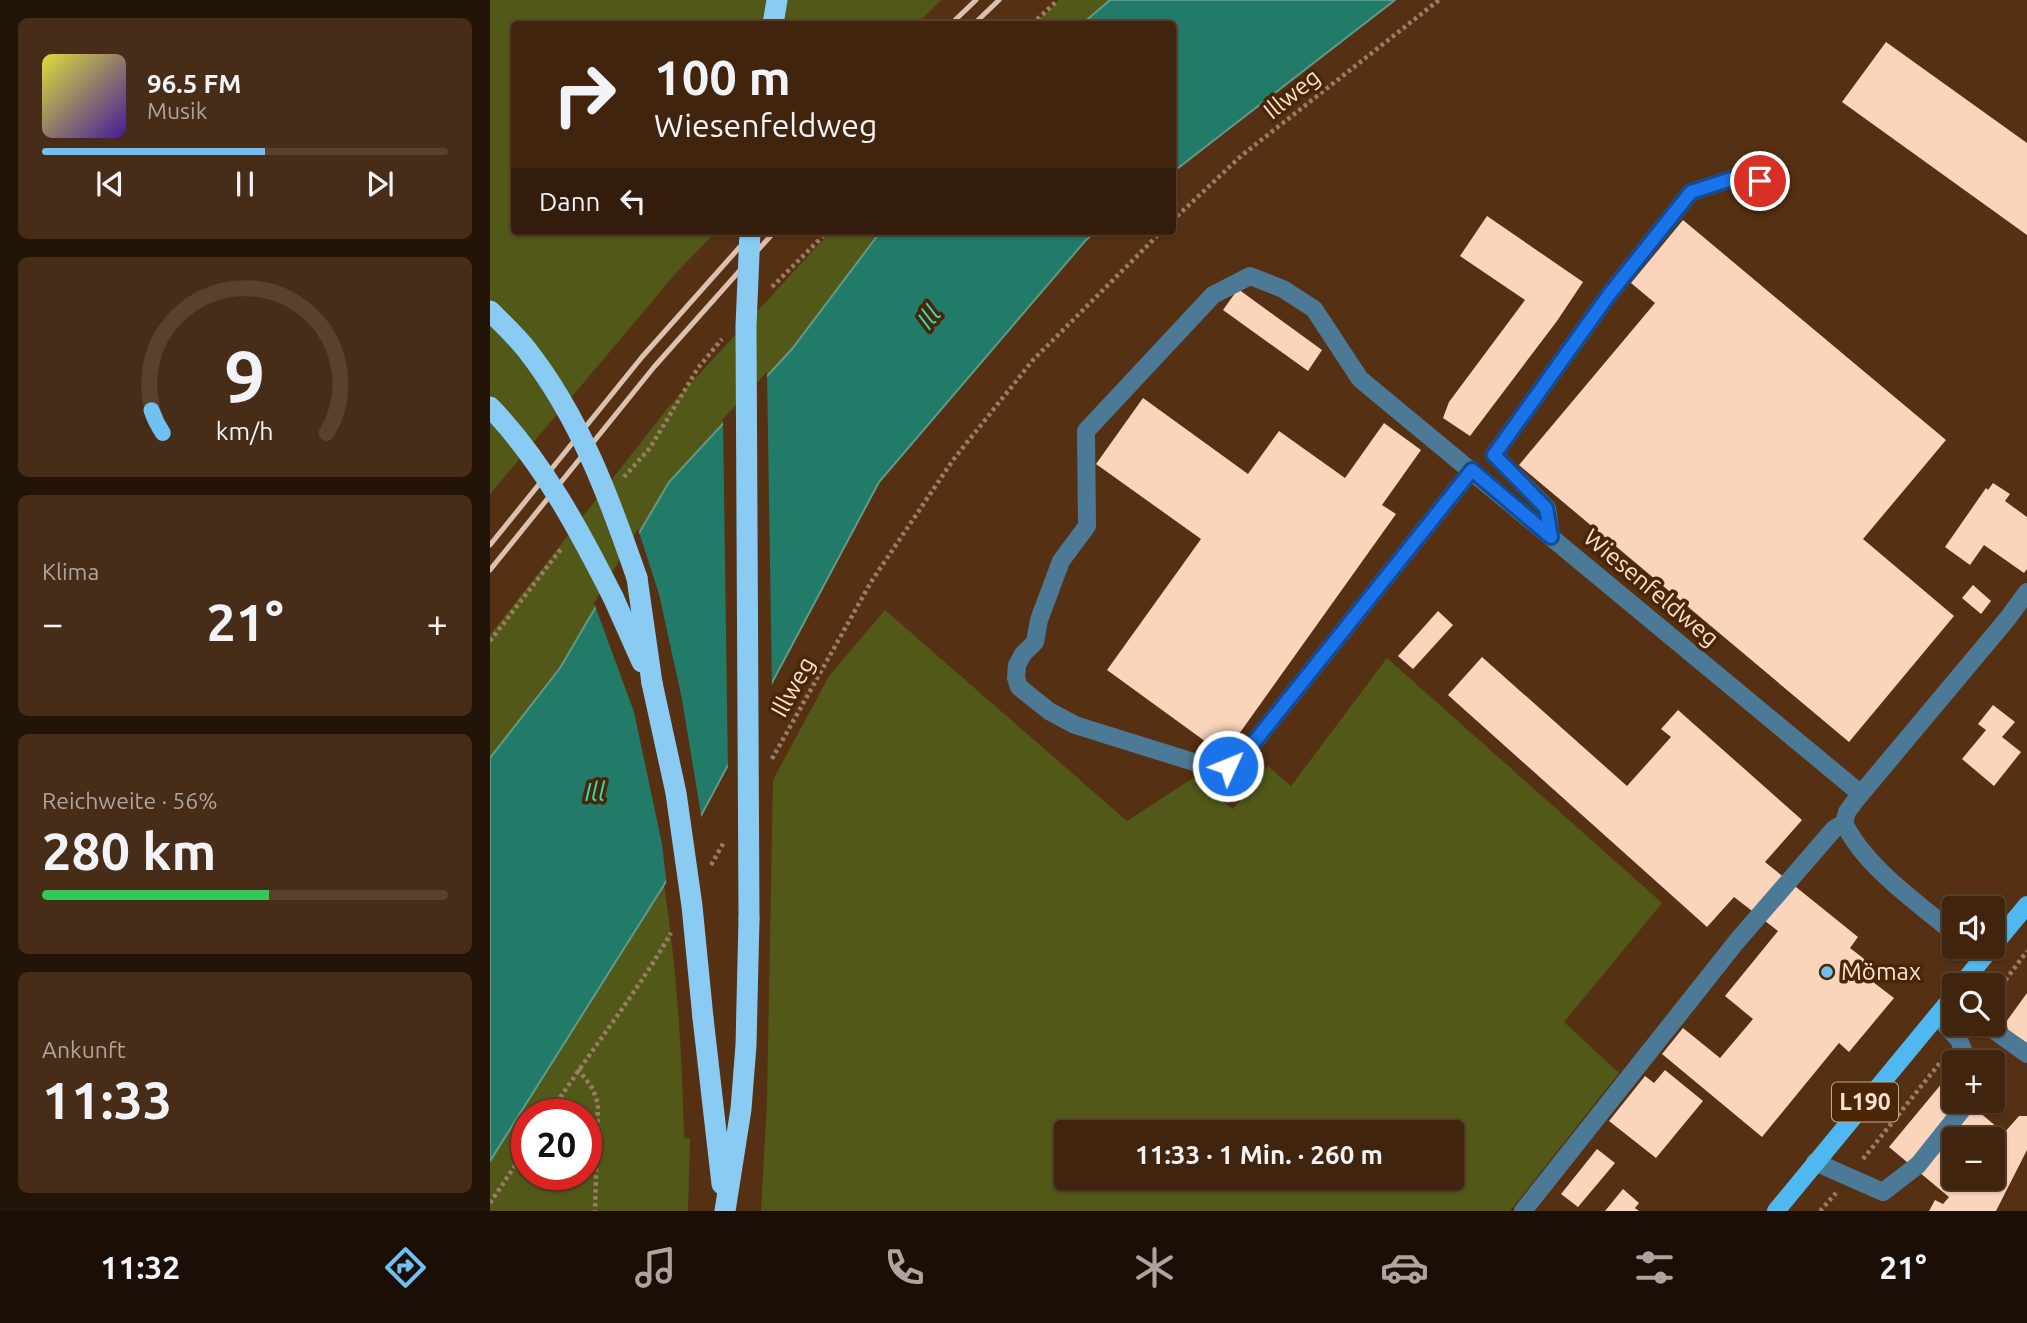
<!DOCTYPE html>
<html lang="de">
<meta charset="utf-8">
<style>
:root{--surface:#40240e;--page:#472c17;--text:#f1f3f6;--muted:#aea49e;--line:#59412e;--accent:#6dc2f3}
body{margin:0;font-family:Ubuntu,sans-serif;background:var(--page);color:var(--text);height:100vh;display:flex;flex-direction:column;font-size:26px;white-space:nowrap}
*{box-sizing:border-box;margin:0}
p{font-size:23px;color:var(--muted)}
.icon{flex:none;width:38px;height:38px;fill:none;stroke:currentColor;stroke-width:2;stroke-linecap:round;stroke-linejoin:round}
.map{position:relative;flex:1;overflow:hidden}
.details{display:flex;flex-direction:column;gap:18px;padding:18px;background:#231408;width:490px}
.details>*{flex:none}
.guide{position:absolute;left:21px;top:21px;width:665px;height:214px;border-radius:7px;box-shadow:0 2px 5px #0004,0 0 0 2px var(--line);background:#40240e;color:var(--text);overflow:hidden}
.tools{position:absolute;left:1452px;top:896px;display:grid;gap:14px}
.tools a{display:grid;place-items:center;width:63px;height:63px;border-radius:7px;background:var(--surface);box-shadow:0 2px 5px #0004,0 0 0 2px var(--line);font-size:35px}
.speed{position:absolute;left:21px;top:1099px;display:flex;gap:14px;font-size:35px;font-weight:700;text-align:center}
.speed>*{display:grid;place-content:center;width:91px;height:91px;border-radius:50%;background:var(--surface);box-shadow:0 2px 5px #0004,0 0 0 2px var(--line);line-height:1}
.speed .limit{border:10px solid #d22;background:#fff;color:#111}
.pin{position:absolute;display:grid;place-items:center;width:60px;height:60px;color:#fff;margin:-30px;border:4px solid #fff;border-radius:50%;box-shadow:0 2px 7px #0007}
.me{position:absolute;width:77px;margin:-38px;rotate:46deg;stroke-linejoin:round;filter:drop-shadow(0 0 5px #0008)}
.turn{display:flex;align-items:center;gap:24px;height:147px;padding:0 28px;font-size:32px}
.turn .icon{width:91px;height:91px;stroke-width:2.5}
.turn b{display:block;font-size:49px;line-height:60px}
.then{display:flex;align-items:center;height:66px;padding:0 28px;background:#0003;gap:14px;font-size:26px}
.big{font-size:52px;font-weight:600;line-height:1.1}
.details .card{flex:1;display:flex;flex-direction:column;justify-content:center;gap:10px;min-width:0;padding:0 24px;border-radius:10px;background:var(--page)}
.details .dial{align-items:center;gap:0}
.dial svg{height:182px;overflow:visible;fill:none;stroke:var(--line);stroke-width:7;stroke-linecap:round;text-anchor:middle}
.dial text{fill:var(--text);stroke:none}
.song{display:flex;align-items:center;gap:21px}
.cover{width:84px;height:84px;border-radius:10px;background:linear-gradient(135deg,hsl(60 70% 55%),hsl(260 70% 35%))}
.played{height:7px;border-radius:4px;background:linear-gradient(90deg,var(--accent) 55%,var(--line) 55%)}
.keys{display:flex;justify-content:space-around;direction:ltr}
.heat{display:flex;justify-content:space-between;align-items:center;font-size:38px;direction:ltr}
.charge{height:10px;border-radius:5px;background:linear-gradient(90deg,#34c759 56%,var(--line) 0)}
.trip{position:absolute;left:564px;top:1120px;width:410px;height:70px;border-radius:7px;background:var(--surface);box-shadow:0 2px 5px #0004,0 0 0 2px var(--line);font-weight:600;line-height:70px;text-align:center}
.dock{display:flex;height:112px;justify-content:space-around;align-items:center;background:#1a0e06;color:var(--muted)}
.dock .icon{width:49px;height:49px}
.dock .on{color:var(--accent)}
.dock b{font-size:32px;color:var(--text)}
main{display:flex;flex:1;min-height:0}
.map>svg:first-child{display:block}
.green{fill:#525918;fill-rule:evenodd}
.water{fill:#217b68;stroke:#629987;stroke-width:2}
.pier{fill:#553013}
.building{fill:#fad4bb;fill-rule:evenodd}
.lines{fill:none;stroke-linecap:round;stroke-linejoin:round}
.path{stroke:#9c7c65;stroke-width:4.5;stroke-dasharray:3.5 3.5;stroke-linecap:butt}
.minor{stroke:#4c7a96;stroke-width:18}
.major{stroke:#50b8f0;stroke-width:18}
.highway{stroke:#89cbf3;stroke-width:21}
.rail{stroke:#dbc1af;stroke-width:5}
.highway-bridge{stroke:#89cbf3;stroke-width:21}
.route-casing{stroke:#114b97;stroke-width:18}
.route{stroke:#1a73e8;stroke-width:12}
.poi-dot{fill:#6dc2f3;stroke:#4a2607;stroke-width:2.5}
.labels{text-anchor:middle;stroke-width:7;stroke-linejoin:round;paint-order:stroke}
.shield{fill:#4a2607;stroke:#c4a894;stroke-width:2}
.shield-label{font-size:23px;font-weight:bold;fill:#f8e0d0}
.street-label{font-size:24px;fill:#f8e0d0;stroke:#4a2607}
.poi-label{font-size:24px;fill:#f8e0d0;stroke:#4a2607;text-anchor:start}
.water-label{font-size:26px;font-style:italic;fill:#30dcba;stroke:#4a2607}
</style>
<main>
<section class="details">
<div class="card">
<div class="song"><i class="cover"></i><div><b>96.5 FM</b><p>Musik</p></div></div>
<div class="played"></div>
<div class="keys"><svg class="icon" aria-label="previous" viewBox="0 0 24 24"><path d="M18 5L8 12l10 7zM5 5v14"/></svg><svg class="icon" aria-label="pause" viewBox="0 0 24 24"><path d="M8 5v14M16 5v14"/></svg><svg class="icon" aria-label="next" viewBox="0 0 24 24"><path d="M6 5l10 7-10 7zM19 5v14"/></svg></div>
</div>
<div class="card dial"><svg viewBox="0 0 100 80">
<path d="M14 69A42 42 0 1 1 86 69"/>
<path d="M14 69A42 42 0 0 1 9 59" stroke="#6dc2f3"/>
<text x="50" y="56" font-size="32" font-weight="700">9</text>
<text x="50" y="72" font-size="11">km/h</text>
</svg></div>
<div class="card"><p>Klima</p>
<div class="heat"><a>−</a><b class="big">21°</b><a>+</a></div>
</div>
<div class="card"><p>Reichweite · 56%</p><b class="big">280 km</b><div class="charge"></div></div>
<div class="card"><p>Ankunft</p><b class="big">11:33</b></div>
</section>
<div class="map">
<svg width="1537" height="1211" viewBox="0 0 1537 1211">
<rect width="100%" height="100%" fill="#553013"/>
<path class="green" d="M0,0H451L427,24H24V231H227L186,273L0,494Z
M570,0H620L592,24H544Z
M341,231H391L70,668L0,758V635L177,409Z
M395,610L637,821L703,778L743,809L778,766L801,786L897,658L1172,903L1074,1022L1129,1073L1020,1211H271L277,1101L283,780L339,676ZM961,1132V1178H576V1132Z
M174,885C187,969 192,1053 194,1138L200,1139L198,1211H0V1161ZM37,1115H96V1174H37Z"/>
<path class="water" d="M620,0H905L683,172L682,24H592Z
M391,231H607L596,240L389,482L174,885L0,1161V758L70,668L179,482L302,349Z"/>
<path class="pier" d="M277,372L282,690L238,773L233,419Z
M148,529L169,594L192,699L212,821L177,887L172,844L144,712L104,603Z"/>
<path class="building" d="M1396,42L1537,143V235L1352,102Z
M997,216L1093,282L1067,321L980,436L953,418L959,402L1035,300L970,256Z
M1193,220L1456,440L1373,539L1464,616L1359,742L1029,465L1165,303L1141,283Z
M748,289L832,350L818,371L733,310Z
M653,398L758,474L789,431L855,478L894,423L931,450L892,505L906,514L734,755L617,670L711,539L606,464Z
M1503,483L1520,494L1515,501L1537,517V569L1534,573L1494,545L1480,565L1455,547L1496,488L1498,490Z
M1483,585L1501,601L1491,614L1472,598Z
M948,611L963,625L923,669L908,656Z
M992,657L1137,786L1181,737L1171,729L1188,710L1312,820L1275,862L1368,937L1360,948L1373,958L1380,968L1383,982L1404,998L1359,1052L1349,1043L1272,1137L1172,1054L1193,1028L1230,1058L1263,1019L1235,996L1288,931L1244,897L1217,927L958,695Z
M1503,705L1525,722L1512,737L1531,752L1504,786L1472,759L1496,730L1488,724Z
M1537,993V1043L1518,1030L1516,1022Z
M1175,1070L1213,1101L1166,1158L1119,1121L1155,1076L1164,1083Z
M1453,1082L1465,1092V1101H1476L1514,1133L1529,1116H1537V1150L1506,1211H1439L1445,1200L1453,1204L1459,1197L1399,1147ZM1465,1139H1503V1178H1465Z
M1107,1149L1125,1163L1088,1207L1071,1194Z
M1133,1189L1149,1203L1145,1208L1149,1211H1115Z"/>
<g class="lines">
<path class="path" d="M542,24L568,0
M682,221L751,156L949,0
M282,287L338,231
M134,477L160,448L208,368L232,339
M0,641L71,549
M282,759L381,582L463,460L543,360L672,231
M221,865L234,842
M1503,997L1537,951
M88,1069L103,1089L108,1104L105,1211
M59,1115C98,1053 145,996 181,933
M1373,1159L1453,1059
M0,1203L37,1148
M1330,1211L1346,1193"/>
<path class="minor" d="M982,470L757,751L747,762L738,766L730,768L707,763L585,725L559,711L529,687L526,678L527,665L533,654L545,642L549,620L571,561L597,526L596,431L723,295L760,276L793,289L824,309L870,379L1371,794
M1061,537L1057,508L1004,455L1118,296L1201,192L1251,176L1290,186
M1465,934C1428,903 1375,867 1354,823L1357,812L1365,801L1518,618L1537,592
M1480,947L1494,957
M1447,1016L1469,1040L1478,1062
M1495,1024L1537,1054
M1325,1162L1393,1192L1428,1165L1479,1101
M1033,1211L1247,941L1344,829L1354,823"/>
<path class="major" d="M1503,946L1537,905
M1471,985L1502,947
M1286,1211L1465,994"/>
<path class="highway" d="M283,24L287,0
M147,578L162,683
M123,597L152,662
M213,1018L232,1184
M235,1211L251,1109L256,1045L259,919"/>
<path class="rail" d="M461,24L486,0
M484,24L509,0
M0,545L152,357L264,231
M0,570L164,367L285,231"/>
<path class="highway-bridge" d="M0,311C12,323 26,336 37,350C90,418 119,497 147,578
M0,407C53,462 89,530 123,597
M162,683L186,793L202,906L213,1018
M259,919L256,326L260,231"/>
</g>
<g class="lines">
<g class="route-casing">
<path id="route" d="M738,766L747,762L757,751L982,470L1061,537L1056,508L1004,455L1118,296L1201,192L1251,176L1270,181"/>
</g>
<use href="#route" class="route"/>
</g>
<circle class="poi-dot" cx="1337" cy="972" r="7"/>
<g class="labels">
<rect class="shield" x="1342" y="1082.5" width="66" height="39" rx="5"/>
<g class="shield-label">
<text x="1375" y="1110">L190</text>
</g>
<g class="street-label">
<text transform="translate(802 94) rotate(-39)" y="8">Illweg</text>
<text transform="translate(1161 588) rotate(40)" y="8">Wiesenfeldweg</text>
<text transform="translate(303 687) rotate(-61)" y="8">Illweg</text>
</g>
<g class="poi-label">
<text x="1351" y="980">Mömax</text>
</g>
<g class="water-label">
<text transform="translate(439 317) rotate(-51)" y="9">Ill</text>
<text x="105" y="801">Ill</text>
</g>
</g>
</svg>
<div class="tools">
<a><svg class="icon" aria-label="sound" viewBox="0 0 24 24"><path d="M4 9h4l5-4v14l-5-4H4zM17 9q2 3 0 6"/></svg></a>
<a><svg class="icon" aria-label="search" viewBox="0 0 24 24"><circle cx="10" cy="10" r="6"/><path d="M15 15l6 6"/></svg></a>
<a>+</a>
<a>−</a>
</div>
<div class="speed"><div class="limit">20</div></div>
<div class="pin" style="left:1270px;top:181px;background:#d93025"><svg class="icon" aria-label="arrive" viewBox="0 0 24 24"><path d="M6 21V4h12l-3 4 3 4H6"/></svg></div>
<svg class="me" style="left:738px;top:766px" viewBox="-20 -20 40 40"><circle r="17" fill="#1a73e8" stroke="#fff" stroke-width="3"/><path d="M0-11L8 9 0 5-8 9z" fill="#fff"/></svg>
<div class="trip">11:33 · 1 Min. · 260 m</div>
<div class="guide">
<div class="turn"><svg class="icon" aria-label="right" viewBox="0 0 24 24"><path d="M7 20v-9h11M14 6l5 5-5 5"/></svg><div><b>100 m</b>Wiesenfeldweg</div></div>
<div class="then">Dann<svg class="icon" aria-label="left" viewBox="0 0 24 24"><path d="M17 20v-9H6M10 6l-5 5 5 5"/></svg></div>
</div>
</div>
</main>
<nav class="dock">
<b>11:32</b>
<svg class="icon on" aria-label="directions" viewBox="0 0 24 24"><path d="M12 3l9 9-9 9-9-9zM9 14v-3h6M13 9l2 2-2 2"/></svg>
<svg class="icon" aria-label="music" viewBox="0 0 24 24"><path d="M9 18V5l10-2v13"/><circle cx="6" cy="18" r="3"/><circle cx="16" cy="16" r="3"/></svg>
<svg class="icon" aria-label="phone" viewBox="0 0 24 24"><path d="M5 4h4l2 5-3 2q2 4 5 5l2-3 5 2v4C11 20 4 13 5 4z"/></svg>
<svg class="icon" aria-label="climate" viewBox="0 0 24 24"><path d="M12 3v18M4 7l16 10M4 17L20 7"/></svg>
<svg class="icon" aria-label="car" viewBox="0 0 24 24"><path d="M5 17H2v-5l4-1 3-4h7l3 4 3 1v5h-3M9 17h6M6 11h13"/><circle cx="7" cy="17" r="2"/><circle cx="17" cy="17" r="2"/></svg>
<svg class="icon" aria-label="filters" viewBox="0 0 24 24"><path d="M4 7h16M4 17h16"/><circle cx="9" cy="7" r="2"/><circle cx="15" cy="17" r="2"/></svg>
<b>21°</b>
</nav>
